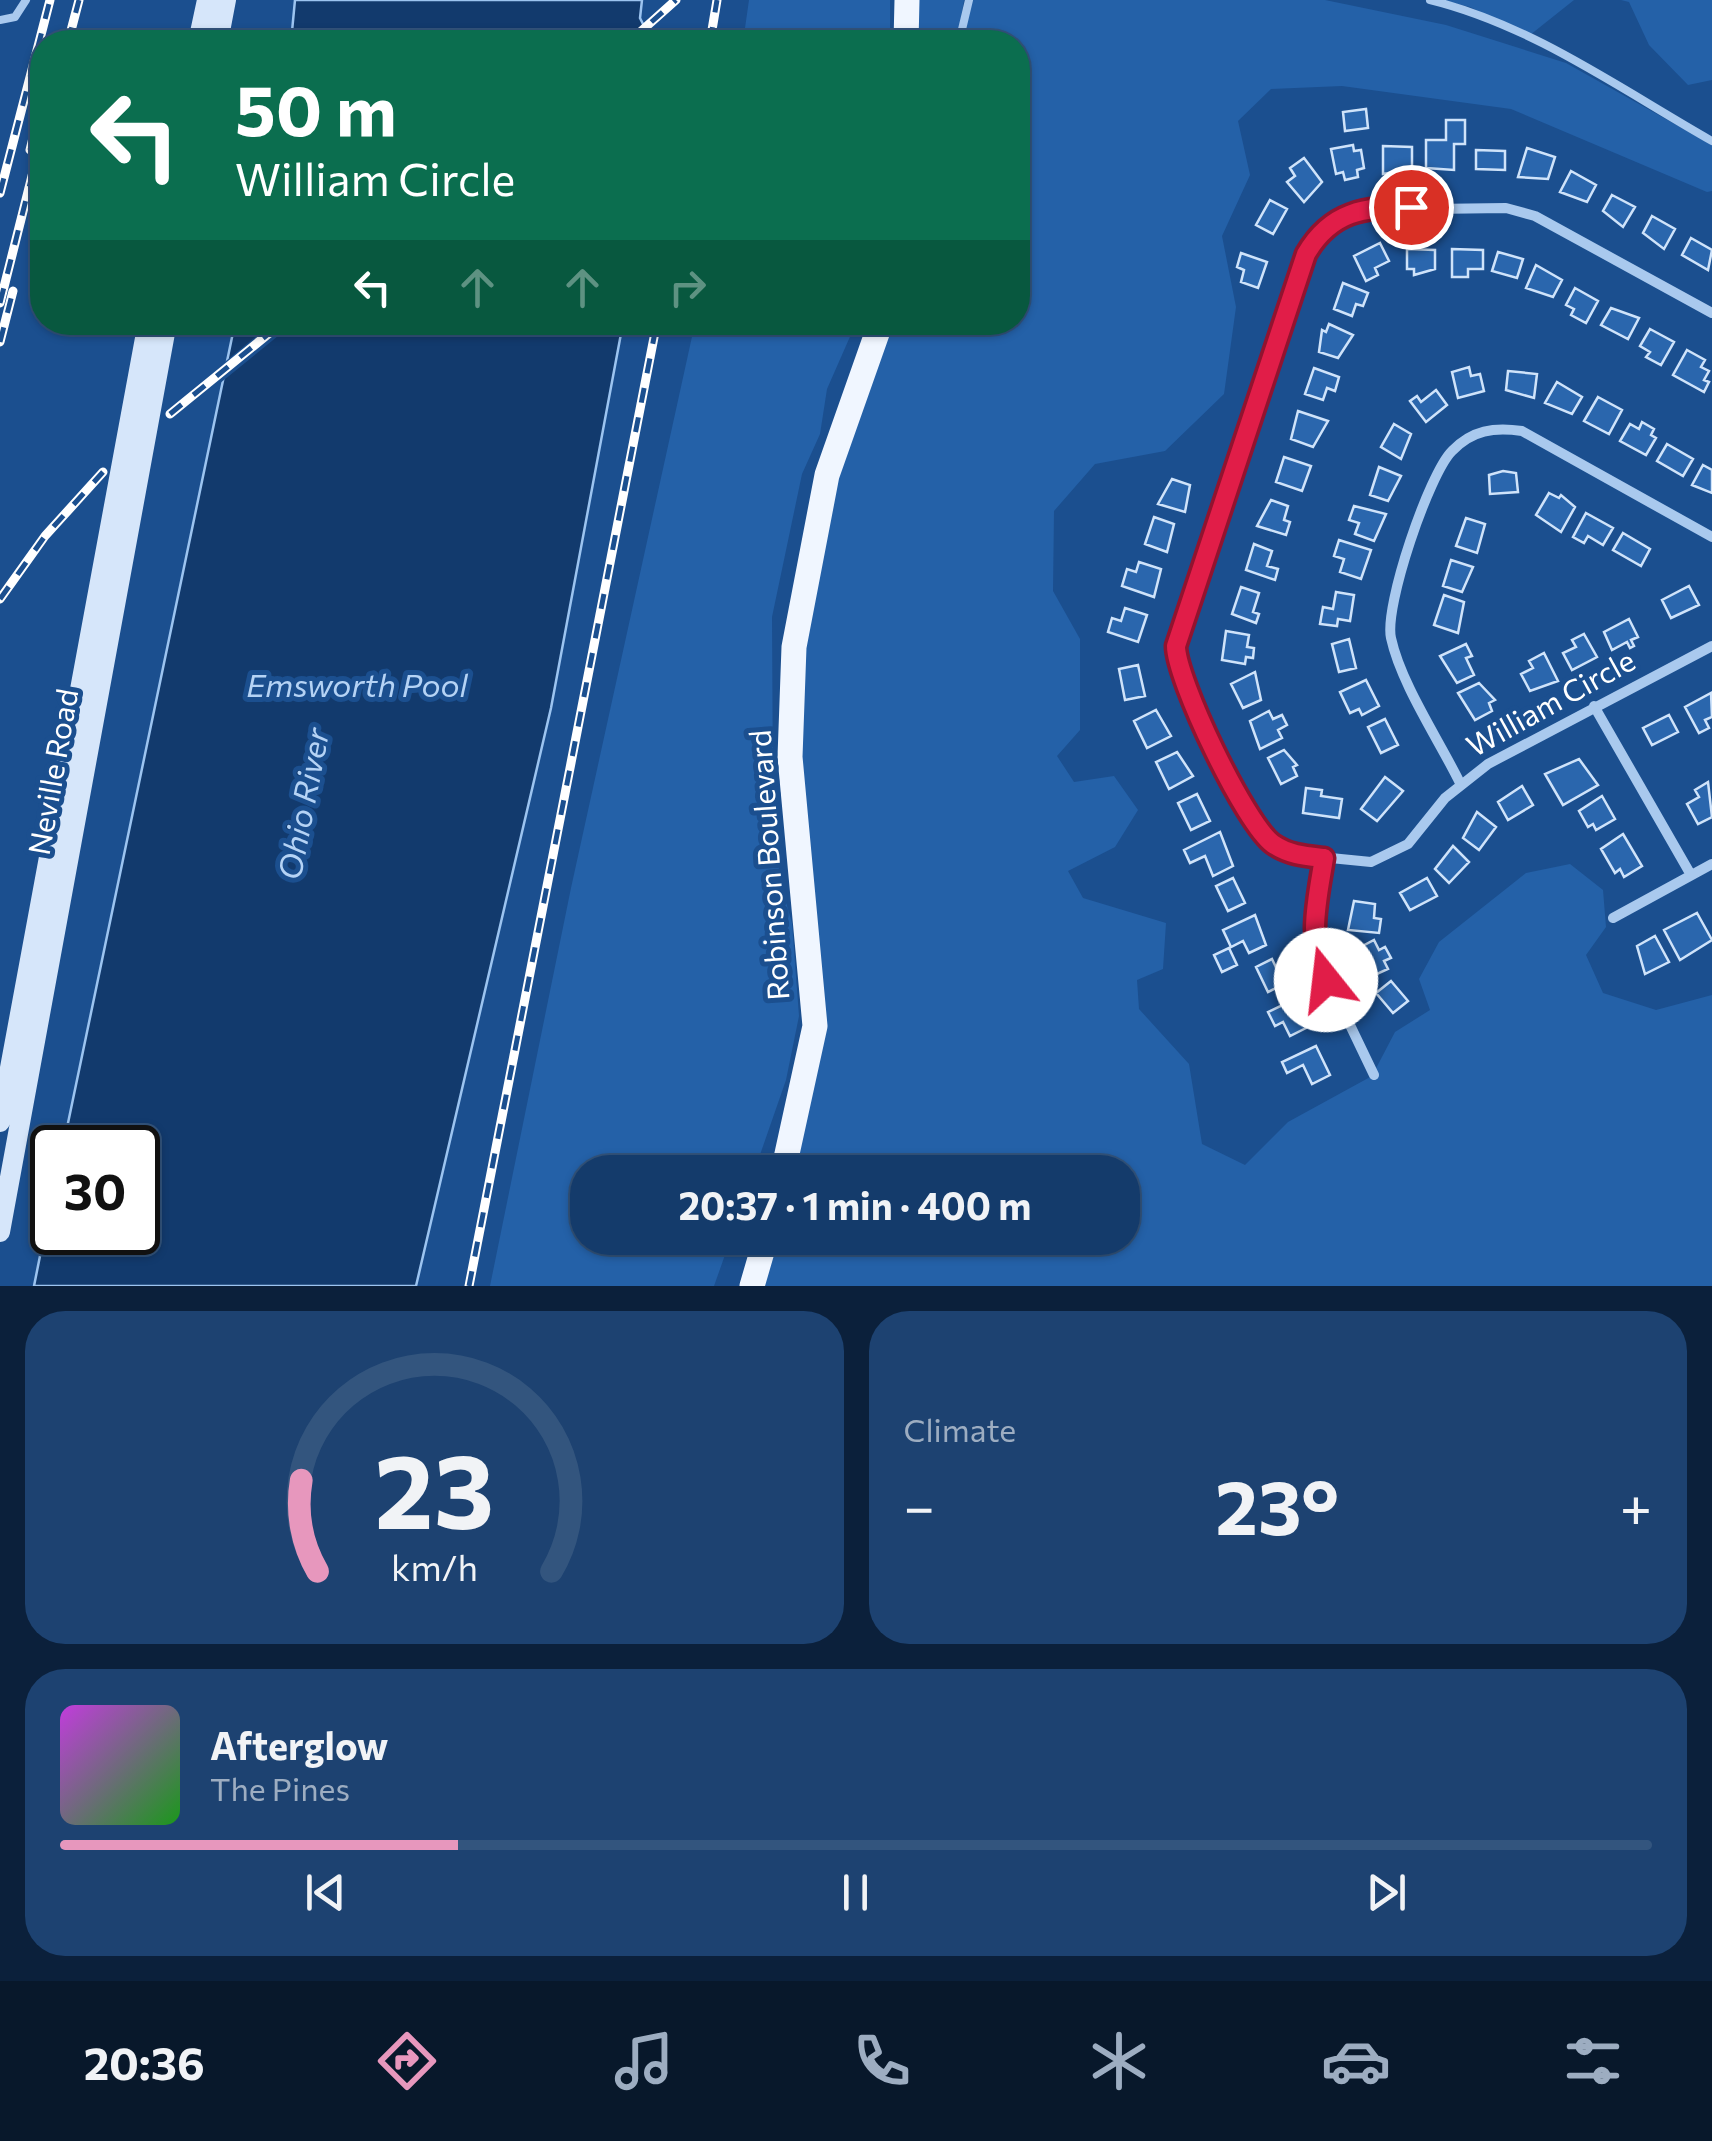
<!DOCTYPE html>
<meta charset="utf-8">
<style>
:root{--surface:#143b6b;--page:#1d4271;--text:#f1f3f6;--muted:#9dadc1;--line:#33557e;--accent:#e797bd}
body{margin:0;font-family:Commissioner,sans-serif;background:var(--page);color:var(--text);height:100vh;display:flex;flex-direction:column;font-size:38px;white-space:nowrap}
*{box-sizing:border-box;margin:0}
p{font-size:32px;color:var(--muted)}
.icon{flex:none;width:55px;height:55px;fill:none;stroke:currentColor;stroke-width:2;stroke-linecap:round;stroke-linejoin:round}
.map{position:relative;height:1286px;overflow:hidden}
.drawer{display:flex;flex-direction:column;gap:25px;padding:25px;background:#0b203b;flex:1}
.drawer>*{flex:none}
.top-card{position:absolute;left:30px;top:30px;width:1000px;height:305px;border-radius:40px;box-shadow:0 2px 8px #0004,0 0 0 2px var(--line);background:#0b6e4f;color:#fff;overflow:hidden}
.speed{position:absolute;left:30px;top:1125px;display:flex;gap:20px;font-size:50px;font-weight:700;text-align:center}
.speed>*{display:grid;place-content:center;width:130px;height:130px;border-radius:50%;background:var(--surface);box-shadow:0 2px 8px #0004,0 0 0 2px var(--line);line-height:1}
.speed .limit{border:5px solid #111;border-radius:15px;background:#fff;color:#111}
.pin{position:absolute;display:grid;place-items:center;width:85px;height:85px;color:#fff;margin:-42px;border:5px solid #fff;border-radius:50%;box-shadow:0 2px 10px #0007}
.me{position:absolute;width:110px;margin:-55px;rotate:344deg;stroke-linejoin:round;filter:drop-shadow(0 0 8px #0008)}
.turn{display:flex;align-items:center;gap:35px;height:210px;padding:0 40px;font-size:45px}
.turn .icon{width:130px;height:130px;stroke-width:2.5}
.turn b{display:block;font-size:70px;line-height:85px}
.lanes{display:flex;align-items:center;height:95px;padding:0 40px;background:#0003;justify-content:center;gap:50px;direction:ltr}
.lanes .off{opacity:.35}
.big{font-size:75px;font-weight:700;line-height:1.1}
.drawer .widget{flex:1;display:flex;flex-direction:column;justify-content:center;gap:15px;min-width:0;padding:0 35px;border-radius:40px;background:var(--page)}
.drawer .dial{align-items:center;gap:0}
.dial svg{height:260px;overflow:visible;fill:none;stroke:var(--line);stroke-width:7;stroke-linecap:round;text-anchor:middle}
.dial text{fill:var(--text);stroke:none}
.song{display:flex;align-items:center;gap:30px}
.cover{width:120px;height:120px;border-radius:15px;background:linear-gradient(135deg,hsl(290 70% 55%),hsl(120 70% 35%))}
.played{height:10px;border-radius:5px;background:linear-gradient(90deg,var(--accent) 25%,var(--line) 25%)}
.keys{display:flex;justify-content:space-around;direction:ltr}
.heat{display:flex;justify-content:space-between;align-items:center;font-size:55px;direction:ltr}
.drawer .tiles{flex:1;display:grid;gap:25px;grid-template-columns:1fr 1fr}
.widget:last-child{grid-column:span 2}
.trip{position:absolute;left:570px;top:1155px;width:570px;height:100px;border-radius:40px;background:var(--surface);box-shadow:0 2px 8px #0004,0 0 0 2px var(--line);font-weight:700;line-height:100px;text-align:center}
.tab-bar{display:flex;height:160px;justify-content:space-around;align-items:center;background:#08182b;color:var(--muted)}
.tab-bar .icon{width:70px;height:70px}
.tab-bar .on{color:var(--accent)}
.tab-bar b{font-size:45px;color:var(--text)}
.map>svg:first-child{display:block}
.green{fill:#2461a8}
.water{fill:#123a6d;stroke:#9cc4f0;stroke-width:2.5}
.pier{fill:#1b4f8f}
.building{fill:#2a66ad;stroke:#cfe3fa;stroke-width:2.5}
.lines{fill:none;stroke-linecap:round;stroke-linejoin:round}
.service{stroke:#a9c9ee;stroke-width:8}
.minor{stroke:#a9c9ee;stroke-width:10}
.secondary{stroke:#d6e6fa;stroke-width:20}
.primary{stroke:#f0f6ff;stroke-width:25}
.rail-casing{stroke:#fff;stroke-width:9}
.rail{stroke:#1b4f8f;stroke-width:5;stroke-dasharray:15;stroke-linecap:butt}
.route-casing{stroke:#92132f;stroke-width:25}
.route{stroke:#e11d48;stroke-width:18}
.labels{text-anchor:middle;stroke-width:10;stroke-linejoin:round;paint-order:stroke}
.street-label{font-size:30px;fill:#fff;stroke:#1b4f8f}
.water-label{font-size:32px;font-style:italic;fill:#b5d3f5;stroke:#1b4f8f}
</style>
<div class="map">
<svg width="1712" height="1286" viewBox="0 0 1712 1286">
<rect width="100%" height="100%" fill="#1b4f8f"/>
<path class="green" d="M749,0H890V42H743Z
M908,0H964L957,42H907Z
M972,0H1325L1446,25L1566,63L1712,145V191L1707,192L1511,109L1342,86L1271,89L1238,121L1250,175L1222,236L1236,307L1224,394L1165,451L1095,464L1054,511L1053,591L1080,639V730L1057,756L1074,782L1114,776L1138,810L1115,847L1068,871L1083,898L1166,923L1163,969L1137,980L1139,1009L1189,1064L1202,1144L1245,1165L1288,1122L1372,1076L1395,1032L1430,1010L1419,979L1439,942L1526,873L1570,864L1603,890L1606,927L1586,955L1603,993L1656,1010L1712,995V1286H755L768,1238H1122V1172H785L822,1030L795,755L798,647L832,477L885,323L1018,322V42H961Z
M1441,0H1574L1530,35L1470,7Z
M1621,0H1712V80L1688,85L1649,45L1629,2Z
M695,323H856L827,389L820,434L802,474L772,617L773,796L780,882L792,923L799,1016L786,1080L754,1172H588V1238H731L714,1286H490L571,888Z"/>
<path class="water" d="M295,0H642L640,18L652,42H291Z
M235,323H623L551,708L416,1286H34L52,1196V1232H138V1148L63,1147Z"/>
<path class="pier" d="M274,322L294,323L219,384L221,365Z"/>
<path class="building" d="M1366,109L1368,128L1345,131L1343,112Z
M1446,120H1465V144H1454V170L1426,168V140H1446Z
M1353,145L1354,151L1361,150L1364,168L1357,170L1358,177L1345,180L1343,172L1336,174L1331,149Z
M1383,146L1412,147V169L1383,174Z
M1527,148L1555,157L1548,179L1518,177Z
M1476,150L1505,151V170L1476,169Z
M1304,158L1322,182L1304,202L1287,182L1295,176L1290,168Z
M1571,171L1596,185L1587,202L1560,192Z
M1612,195L1635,207L1623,227L1603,211Z
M1270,200L1287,209L1273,234L1256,225Z
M1652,216L1675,229L1664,249L1643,233Z
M1691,238L1712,250L1708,270L1682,255Z
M1380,243L1389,261L1375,268L1378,275L1366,281L1354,256Z
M1407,249L1435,250V269L1414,275V269H1407Z
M1452,249L1483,250V269H1468V277H1452Z
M1498,252L1523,259L1517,278L1492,271Z
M1241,253L1267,262L1258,288L1241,282L1244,270L1237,267Z
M1536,265L1562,280L1553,297L1526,288Z
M1343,283L1368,293L1363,306L1356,304L1352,316L1334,309Z
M1575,288L1598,301L1586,323L1571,315L1574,309L1566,305Z
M1611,308L1639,318L1628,339L1601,325Z
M1329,324L1353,335L1338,358L1319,352L1322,330L1326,332Z
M1650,329L1674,342L1661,365L1646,357L1650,352L1640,346Z
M1687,350L1705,360L1701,367L1709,371L1704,380L1709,382L1704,392L1673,375Z
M1469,367L1471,376L1480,374L1484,391L1458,398L1452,372Z
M1314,368L1339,377L1335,391L1327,388L1323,400L1305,394Z
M1508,371L1537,374L1534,398L1506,390Z
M1557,382L1582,397L1572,414L1545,403Z
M1436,390L1447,405L1426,422L1410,401L1417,396L1421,402Z
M1598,397L1622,410L1609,434L1584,421Z
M1298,411L1328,421L1313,447L1291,439Z
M1642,422L1654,429L1651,435L1656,438L1646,455L1620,441L1630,424L1639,429Z
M1394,424L1411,434L1401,459L1381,447Z
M1667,444L1693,459L1683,476L1657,461Z
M1284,457L1311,466L1302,491L1276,482Z
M1703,465L1712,470V493L1692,485Z
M1379,467L1401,476L1388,501L1370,495Z
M1503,471L1516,473L1518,492L1490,494L1489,475Z
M1172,479L1190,485L1185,512L1158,504Z
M1549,493L1559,498L1561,495L1575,507L1561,532L1536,515Z
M1271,500L1288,506L1284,520L1290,522L1286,535L1257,526Z
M1354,506L1386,514L1374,541L1355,534L1359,523L1349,520Z
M1586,513L1613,528L1603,545L1588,536L1584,543L1573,537Z
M1154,517L1174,524L1167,552L1145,544Z
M1466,518L1485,524L1477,553L1456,546Z
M1623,533L1650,549L1641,566L1613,550Z
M1339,540L1371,550L1361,579L1340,572L1344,559L1334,556Z
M1254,544L1272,551L1267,566L1278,569L1275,580L1246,570Z
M1451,560L1473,567L1462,592L1443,586Z
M1139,562L1161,569L1154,597L1122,586L1127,569L1136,572Z
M1689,586L1699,605L1671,618L1662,600Z
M1241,587L1259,593L1253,612L1259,614L1256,623L1232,614Z
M1336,592L1354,595L1350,621L1338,619L1337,626L1320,624L1323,607L1333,609Z
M1444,595L1464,602L1458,633L1434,625Z
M1125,608L1147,615L1138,642L1108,632L1112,618L1121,621Z
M1629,619L1638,637L1631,640L1634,646L1630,648L1627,642L1612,650L1604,632Z
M1226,631L1249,635L1247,647L1254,648L1253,658L1246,657L1245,664L1222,660Z
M1584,634L1597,657L1572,670L1563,653L1576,647L1572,640Z
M1349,639L1356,668L1339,672L1332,644Z
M1466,644L1472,656L1466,658L1474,675L1457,683L1440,656Z
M1544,653L1558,681L1530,691L1521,674L1533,668L1529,661Z
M1138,665L1145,696L1125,700L1119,669Z
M1255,672L1261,700L1243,708L1231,684Z
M1366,680L1379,706L1362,715L1359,709L1350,713L1340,692Z
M1479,683L1495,700L1489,703L1492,711L1475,720L1458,693Z
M1711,693L1712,717L1705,720L1709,728L1699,733L1685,707Z
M1156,710L1171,736L1147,748L1134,721Z
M1269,711L1273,719L1282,715L1287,725L1278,730L1282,738L1260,749L1250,721Z
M1669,715L1678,732L1652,745L1643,728Z
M1385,719L1398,745L1381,753L1368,727Z
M1284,750L1297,765L1293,767L1297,776L1281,784L1268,758Z
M1177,752L1193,776L1169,789L1156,762Z
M1579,759L1598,785L1563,805L1545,774Z
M1385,777L1403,791L1377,821L1361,809Z
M1708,782L1712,817L1698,824L1687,804L1699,797L1695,790Z
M1522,786L1533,805L1508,820L1498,802Z
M1306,788L1322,790L1321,796L1342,799L1339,818L1303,813Z
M1197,794L1210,821L1191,830L1178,803Z
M1602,796L1615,819L1596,830L1593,824L1588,827L1579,811Z
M1477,812L1496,827L1479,850L1463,838Z
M1220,832L1233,866L1213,876L1205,856L1190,863L1184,850Z
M1623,834L1642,866L1624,877L1620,869L1615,873L1601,849Z
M1453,846L1469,862L1449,883L1435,869Z
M1233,878L1245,903L1228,911L1216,886Z
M1427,878L1437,896L1410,910L1400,893Z
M1354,901L1375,904L1374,918L1381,919L1379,933L1348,930Z
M1697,913L1712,940L1680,960L1664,930Z
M1255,915L1266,945L1249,953L1243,941L1231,947L1223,930Z
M1655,936L1669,962L1645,974L1637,946Z
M1374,940L1379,950L1385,947L1391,958L1384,961L1388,969L1368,978L1355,950Z
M1229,948L1237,965L1222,972L1214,955Z
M1272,959L1284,984L1268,992L1256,967Z
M1391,981L1408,1001L1393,1013L1376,993Z
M1293,1000L1306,1028L1290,1036L1283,1022L1275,1026L1268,1012Z
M1316,1046L1330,1075L1312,1084L1303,1065L1287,1073L1282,1062Z"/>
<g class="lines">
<path class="service" d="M1430,0C1532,25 1622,90 1712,141
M0,20L15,17L26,0
M959,42L969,0"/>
<path class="minor" d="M1712,313L1535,216L1506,208L1356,210L1335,219L1306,254L1180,632L1176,660L1255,827L1290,854L1371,862L1408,844L1445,798L1488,764L1712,646
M1594,706L1691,875
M1460,783C1439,740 1401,684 1391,638C1384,606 1429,474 1452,451C1472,430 1494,427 1522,431L1712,537
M1324,858L1314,950L1374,1075
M1613,918L1712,864"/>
<path class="secondary" d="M198,42L207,0
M218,42L226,0
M0,1122L148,322
M0,1232L167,322"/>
<path class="primary" d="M906,42L907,0
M783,1172L815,1026L790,757L794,647L827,475L881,322
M752,1286L766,1238"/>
<g class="rail-casing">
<path id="rail" d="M68,42L79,0
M629,42L676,0
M710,42L717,0
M30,150L42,101
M0,193L50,0
M0,303L42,136
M0,342L13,291
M170,414L283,322
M0,599L45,536L103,472
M469,1286L657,322"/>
</g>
<use href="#rail" class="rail"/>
</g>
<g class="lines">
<g class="route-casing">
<path id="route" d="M1326,980C1307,939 1317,902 1324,858C1305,856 1289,855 1273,844C1245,824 1176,679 1176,646L1306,254C1331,211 1364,207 1411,207"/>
</g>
<use href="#route" class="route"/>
</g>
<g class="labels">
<g class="street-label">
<text transform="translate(1551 704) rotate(-29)" y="10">William Circle</text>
<text transform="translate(54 772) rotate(-80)" y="10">Neville Road</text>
<text transform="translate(770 865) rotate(-94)" y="10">Robinson Boulevard</text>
</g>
<g class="water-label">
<text x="357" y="697">Emsworth Pool</text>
<text transform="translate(304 804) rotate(-79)" y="11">Ohio River</text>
</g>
</g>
</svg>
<div class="speed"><div class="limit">30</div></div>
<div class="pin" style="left:1411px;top:207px;background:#d93025"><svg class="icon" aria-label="arrive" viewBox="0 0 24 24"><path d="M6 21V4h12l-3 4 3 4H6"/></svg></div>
<svg class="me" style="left:1326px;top:980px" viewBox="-20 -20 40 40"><circle r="19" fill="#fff"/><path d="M0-13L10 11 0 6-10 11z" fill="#e11d48"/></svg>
<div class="trip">20:37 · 1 min · 400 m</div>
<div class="top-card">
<div class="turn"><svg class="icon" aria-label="left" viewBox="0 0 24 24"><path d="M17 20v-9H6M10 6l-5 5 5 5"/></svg><div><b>50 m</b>William Circle</div></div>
<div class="lanes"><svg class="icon" aria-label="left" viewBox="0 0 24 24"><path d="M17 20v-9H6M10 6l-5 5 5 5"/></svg><svg class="icon off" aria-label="ahead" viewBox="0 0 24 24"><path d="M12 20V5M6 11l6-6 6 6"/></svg><svg class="icon off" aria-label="ahead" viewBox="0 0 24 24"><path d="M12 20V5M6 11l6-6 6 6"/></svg><svg class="icon off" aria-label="right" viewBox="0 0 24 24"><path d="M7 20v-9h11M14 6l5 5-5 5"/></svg></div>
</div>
</div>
<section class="drawer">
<div class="tiles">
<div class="widget dial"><svg viewBox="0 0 100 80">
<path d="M14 69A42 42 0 1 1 86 69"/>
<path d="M14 69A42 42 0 0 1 9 41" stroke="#e797bd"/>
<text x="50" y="56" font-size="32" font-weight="700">23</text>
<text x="50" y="72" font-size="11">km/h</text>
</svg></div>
<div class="widget"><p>Climate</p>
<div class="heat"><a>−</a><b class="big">23°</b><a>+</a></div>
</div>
<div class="widget">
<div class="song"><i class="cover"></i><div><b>Afterglow</b><p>The Pines</p></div></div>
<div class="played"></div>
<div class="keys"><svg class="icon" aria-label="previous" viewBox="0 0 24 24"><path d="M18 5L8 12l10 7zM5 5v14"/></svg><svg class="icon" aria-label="pause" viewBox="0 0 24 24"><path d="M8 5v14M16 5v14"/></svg><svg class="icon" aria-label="next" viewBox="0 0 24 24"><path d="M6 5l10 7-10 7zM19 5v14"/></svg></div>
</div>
</div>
</section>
<nav class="tab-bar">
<b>20:36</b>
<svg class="icon on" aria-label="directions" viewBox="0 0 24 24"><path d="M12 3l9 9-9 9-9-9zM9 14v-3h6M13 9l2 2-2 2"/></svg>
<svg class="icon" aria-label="music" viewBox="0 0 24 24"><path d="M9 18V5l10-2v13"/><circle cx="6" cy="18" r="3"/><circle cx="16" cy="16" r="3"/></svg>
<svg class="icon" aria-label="phone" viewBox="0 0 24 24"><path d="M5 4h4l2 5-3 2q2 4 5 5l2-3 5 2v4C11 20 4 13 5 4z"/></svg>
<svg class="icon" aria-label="climate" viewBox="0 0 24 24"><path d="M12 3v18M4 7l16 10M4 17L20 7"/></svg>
<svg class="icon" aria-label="car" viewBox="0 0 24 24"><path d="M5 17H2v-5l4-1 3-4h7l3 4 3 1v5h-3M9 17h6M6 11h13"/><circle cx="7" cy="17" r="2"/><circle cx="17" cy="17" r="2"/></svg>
<svg class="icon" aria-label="filters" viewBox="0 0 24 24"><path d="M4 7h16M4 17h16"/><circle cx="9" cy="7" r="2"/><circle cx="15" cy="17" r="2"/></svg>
</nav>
